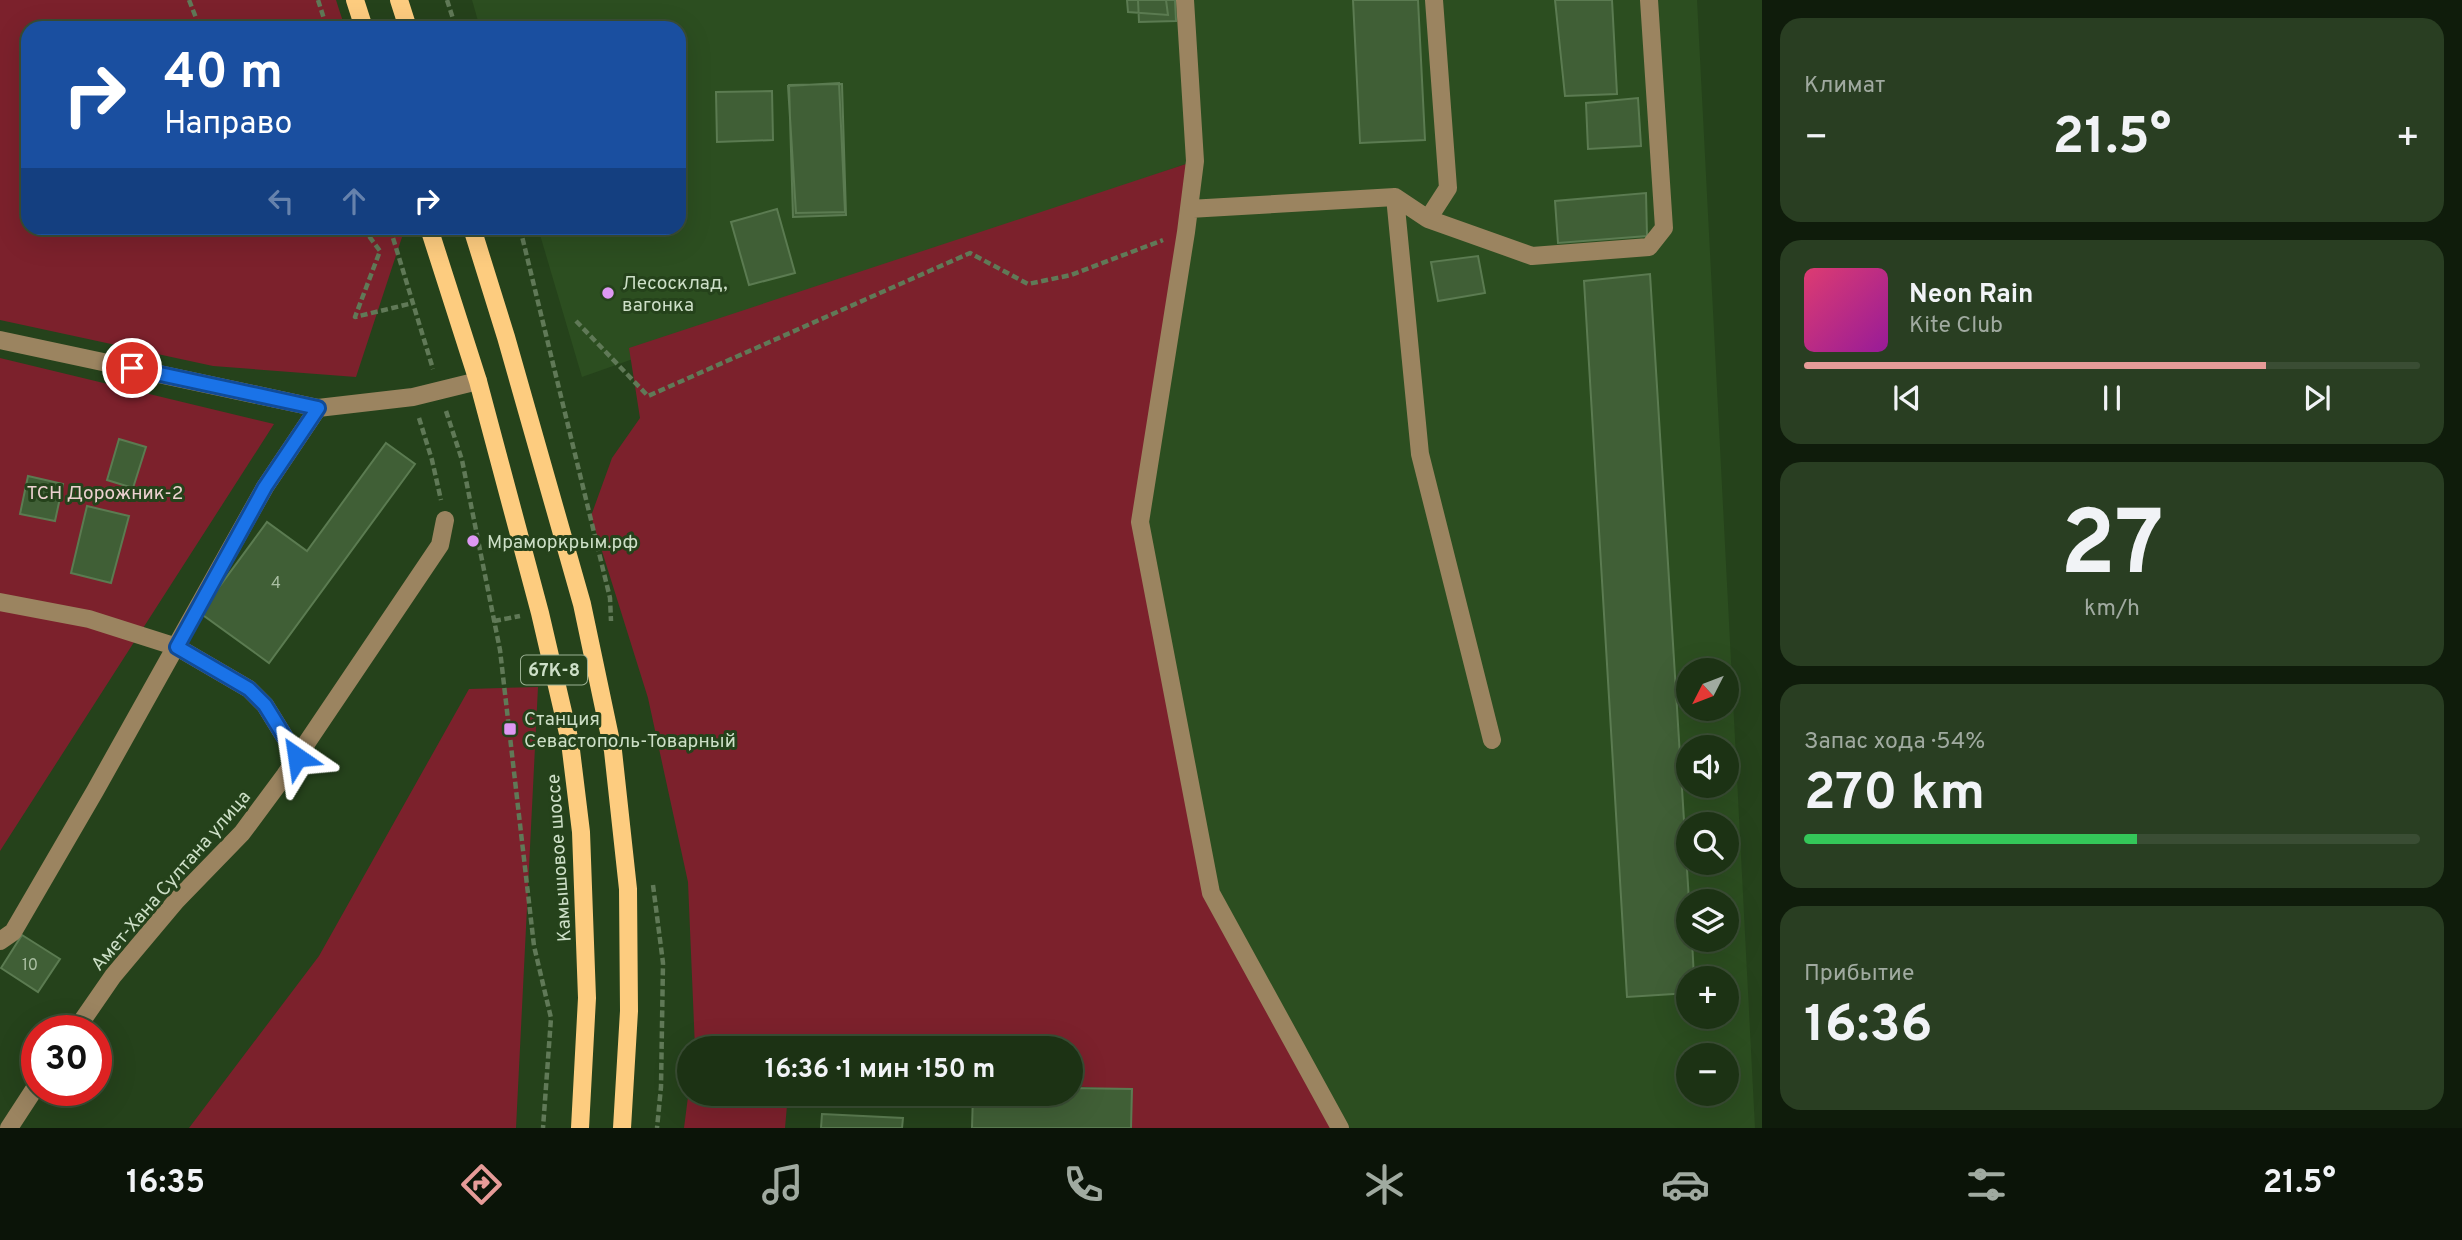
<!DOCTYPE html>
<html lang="ru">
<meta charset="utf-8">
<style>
:root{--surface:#1c3214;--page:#293e22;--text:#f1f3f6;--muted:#a0aaa0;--line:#3a4d34;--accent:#e69b98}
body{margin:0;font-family:Overpass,sans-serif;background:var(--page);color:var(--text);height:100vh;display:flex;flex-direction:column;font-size:26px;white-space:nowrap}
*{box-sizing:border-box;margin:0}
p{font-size:23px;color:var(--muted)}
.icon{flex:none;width:38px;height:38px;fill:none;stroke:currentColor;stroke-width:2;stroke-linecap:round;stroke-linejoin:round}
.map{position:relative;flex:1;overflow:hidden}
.details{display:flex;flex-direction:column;gap:18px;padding:18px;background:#0f1c0b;width:700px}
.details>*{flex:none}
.guide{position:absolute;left:21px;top:21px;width:665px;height:214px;border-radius:21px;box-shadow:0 7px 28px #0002,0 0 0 2px var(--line);background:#1a4fa0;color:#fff;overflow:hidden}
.needle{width:46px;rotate:228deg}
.tools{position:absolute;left:1676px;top:658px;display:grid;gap:14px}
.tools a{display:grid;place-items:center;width:63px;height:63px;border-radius:50%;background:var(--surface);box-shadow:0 7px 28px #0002,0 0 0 2px var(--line);font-size:35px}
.speed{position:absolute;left:21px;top:1015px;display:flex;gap:14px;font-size:35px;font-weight:700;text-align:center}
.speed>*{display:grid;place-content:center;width:91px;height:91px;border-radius:50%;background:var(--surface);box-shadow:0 7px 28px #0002,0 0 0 2px var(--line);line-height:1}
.speed .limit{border:10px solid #d22;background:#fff;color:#111}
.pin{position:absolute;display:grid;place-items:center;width:60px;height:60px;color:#fff;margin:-30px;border:4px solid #fff;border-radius:50%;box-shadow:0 2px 7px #0007}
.me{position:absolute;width:77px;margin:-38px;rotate:328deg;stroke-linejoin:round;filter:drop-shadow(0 0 5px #0008)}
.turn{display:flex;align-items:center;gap:24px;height:147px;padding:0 28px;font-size:32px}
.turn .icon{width:91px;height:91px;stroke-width:2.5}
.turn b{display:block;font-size:49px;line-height:60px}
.lanes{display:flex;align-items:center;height:66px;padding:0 28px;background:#0003;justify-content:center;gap:35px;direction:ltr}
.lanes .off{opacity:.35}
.big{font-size:52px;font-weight:700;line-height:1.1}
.details .widget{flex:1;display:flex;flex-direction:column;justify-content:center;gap:10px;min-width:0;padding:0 24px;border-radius:21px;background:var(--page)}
.details .dial{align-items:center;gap:0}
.dial b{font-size:91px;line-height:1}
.song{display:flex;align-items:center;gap:21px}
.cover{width:84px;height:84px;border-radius:10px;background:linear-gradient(135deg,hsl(340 70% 55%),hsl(300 70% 35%))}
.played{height:7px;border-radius:4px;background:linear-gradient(90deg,var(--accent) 75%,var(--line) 75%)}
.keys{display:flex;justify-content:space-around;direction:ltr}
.heat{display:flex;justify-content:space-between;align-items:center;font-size:38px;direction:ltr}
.charge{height:10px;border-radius:5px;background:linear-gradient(90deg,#34c759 54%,var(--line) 0)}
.trip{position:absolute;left:677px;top:1036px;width:406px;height:70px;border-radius:35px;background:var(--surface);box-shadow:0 7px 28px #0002,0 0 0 2px var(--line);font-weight:700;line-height:70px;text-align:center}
.tab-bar{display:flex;height:112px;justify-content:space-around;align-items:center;background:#0b1408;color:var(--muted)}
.tab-bar .icon{width:49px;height:49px}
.tab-bar .current{color:var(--accent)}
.tab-bar b{font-size:32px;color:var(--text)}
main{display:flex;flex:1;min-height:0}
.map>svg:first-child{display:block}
.built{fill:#2c4e20;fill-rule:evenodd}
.green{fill:#7c212c}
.building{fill:#405f36;stroke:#5b7b51;stroke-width:2}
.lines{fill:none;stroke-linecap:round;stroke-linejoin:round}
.path{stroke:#607957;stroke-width:4.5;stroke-dasharray:7 3.5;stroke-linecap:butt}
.minor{stroke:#9b8460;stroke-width:18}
.major{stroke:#fdcc7f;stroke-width:18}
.route-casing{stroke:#114b97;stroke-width:18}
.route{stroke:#1a73e8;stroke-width:12}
.poi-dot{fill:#de98f2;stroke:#25421b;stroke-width:2.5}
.labels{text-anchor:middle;stroke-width:6;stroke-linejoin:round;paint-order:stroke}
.number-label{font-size:16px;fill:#aabfa3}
.shield{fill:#25421b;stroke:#9bb093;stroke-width:2}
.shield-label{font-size:18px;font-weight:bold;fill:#cddfc7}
.poi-label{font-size:19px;fill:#cddfc7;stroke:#25421b;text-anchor:start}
.park-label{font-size:19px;fill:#edd1d0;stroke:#25421b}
.street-label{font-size:19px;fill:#cddfc7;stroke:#25421b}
</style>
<main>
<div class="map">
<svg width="1762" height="1128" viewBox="0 0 1762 1128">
<rect width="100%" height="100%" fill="#25421b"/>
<path class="built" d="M472,0H1697L1755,1128H1340L1211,893L1140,522L1194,161L582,377L538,228H679V28H480ZM1689,670H1727V709H1689ZM1689,747H1727V786H1689ZM1689,824H1727V863H1689ZM1689,901H1727V940H1689ZM1689,978H1727V1017H1689ZM1689,1055H1727V1094H1689Z"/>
<path class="green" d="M0,0H336L345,28H28V228H405L356,377L213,366L0,320Z
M1195,161L1140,522L1211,893L1340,1128H1130L1132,1090L1071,1086V1048H695L688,882L648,698L591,516L612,458L640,418L629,348Z
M0,358L274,424L0,851Z
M538,687L516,1128H189L319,956L469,689Z
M689,1089L690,1094H788L785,1128H684Z"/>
<path class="building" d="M1127,0H1166L1168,15L1128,12Z
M1138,0H1175L1176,21L1139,22Z
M1353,0H1418L1425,140L1360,143Z
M1555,0H1612L1617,94L1565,96Z
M839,83L845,212L796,213L788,86Z
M842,84L846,215L793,217L789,85Z
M772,91L773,140L717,142L716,92Z
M1638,98L1641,146L1588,149L1586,103Z
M1646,193L1647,236L1558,243L1555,201Z
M777,209L795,273L749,285L731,222Z
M1478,256L1485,293L1438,301L1431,262Z
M1650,274L1689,901V940H1692L1694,978H1689V993L1627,997L1584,281Z
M119,439L146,447L133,488L107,480Z
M386,443L415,464L269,663L200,613L267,522L307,551Z
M28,476L63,484L55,521L20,514Z
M87,506L129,516L111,583L71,573Z
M22,935L60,959L38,992L1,968Z
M1071,1088L1132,1089L1131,1128H972L973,1094H1071Z
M822,1114L903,1118L902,1128H821Z"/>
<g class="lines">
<path class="path" d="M189,0L200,28
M318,0L327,28
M447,0L456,28
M363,228L380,251L355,317L413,303
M390,228L433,369
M520,228L610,598L611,621
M576,321L648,396L970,253L1028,284L1071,275L1163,240
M446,411L462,460L500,650L534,946L551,1018L543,1128
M419,418L432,460L441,500
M494,621L520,616
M653,885L663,963L661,1087L657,1128"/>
<path class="minor" d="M1185,0L1195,161L1186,232L1140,522L1211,893L1340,1128
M1434,0L1448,188L1428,219L1395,197L1420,454L1492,740
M1189,209L1395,197
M1428,219L1532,256L1649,247L1664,228L1649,0
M0,340L318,408L413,397L478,381
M0,602L89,619L177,647L249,689L265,705L297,757
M0,941L13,932L95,791L265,487L318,408
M75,1031L113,976L176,901L242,833L285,775L440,545L445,520
M9,1128L37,1085"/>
<path class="major" d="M355,0L364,28
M399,0L408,28
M429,228L478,381L540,613L570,742L581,832L587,998L580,1128
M472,228L506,337L582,604L613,751L628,889L629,1011L622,1128"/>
</g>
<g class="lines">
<g class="route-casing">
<path id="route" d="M132,368L318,408L265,487L177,647L249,689L265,705L297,757"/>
</g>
<use href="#route" class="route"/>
</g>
<g class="poi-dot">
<circle cx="608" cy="293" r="7"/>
<circle cx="473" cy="541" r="7"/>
<rect x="503" y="722" width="14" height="14" rx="3.5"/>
</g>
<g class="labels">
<g class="number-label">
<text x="276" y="588">4</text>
<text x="30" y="970">10</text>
</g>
<rect class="shield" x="521" y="655.5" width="66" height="29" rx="5"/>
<g class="shield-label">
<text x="554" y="676">67К-8</text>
</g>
<g class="poi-label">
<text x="622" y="289">Лесосклад,<tspan x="622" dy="22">вагонка</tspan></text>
<text x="487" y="548">Мраморкрым.рф</text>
<text x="524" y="725">Станция<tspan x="524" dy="22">Севастополь-Товарный</tspan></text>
</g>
<g class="park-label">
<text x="105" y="499">ТСН Дорожник-2</text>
</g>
<g class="street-label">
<text transform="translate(558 858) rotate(-94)" y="7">Камышовое шоссе</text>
<text transform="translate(170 880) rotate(-49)" y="7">Амет-Хана Султана улица</text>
</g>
</g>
</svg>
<div class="tools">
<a><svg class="needle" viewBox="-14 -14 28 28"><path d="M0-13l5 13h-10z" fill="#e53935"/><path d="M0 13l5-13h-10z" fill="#a0aaa0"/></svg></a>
<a><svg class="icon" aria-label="sound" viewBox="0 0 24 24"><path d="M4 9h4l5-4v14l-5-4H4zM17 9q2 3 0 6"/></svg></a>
<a><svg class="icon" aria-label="search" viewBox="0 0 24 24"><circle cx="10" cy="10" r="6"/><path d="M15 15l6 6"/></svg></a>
<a><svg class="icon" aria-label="layers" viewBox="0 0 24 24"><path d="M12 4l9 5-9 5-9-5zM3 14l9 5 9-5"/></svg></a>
<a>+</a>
<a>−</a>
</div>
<div class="speed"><div class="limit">30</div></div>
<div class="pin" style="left:132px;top:368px;background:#d93025"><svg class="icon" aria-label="arrive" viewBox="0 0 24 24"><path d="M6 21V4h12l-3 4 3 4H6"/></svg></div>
<svg class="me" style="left:297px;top:757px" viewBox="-20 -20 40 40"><path d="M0-17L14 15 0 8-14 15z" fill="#1a73e8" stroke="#fff" stroke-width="4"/></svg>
<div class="trip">16:36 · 1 мин · 150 m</div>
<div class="guide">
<div class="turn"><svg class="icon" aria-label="right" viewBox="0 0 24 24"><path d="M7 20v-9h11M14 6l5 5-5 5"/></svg><div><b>40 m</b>Направо</div></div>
<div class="lanes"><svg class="icon off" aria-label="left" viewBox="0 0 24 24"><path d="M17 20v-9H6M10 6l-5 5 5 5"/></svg><svg class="icon off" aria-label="ahead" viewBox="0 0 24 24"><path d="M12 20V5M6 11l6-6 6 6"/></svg><svg class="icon" aria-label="right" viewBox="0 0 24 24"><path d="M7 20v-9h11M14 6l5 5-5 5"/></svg></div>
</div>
</div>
<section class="details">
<div class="widget"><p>Климат</p>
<div class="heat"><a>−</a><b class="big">21.5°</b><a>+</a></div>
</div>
<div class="widget">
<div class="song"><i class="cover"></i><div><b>Neon Rain</b><p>Kite Club</p></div></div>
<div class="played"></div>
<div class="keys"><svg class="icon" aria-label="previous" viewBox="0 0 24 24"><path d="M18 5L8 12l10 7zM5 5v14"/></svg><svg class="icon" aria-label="pause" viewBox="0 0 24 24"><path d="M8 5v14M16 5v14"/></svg><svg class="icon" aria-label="next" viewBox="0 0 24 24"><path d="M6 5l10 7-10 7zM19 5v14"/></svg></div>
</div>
<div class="widget dial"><b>27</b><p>km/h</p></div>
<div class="widget"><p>Запас хода · 54%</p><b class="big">270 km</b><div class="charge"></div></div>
<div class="widget"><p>Прибытие</p><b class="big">16:36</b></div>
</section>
</main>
<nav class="tab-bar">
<b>16:35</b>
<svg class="icon current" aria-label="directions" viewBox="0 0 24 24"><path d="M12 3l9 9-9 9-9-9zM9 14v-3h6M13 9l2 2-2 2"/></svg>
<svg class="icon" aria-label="music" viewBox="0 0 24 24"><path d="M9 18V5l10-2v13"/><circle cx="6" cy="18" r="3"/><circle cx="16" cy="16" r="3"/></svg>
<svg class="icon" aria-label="phone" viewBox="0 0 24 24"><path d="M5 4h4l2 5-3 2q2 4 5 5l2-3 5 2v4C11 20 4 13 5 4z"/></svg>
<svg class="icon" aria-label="climate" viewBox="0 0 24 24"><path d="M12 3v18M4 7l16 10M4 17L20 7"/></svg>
<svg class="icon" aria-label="car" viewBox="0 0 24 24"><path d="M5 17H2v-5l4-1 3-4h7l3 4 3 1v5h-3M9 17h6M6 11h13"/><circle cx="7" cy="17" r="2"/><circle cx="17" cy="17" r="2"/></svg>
<svg class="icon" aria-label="filters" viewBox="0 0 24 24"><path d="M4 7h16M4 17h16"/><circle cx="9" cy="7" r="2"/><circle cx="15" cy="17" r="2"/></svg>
<b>21.5°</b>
</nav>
